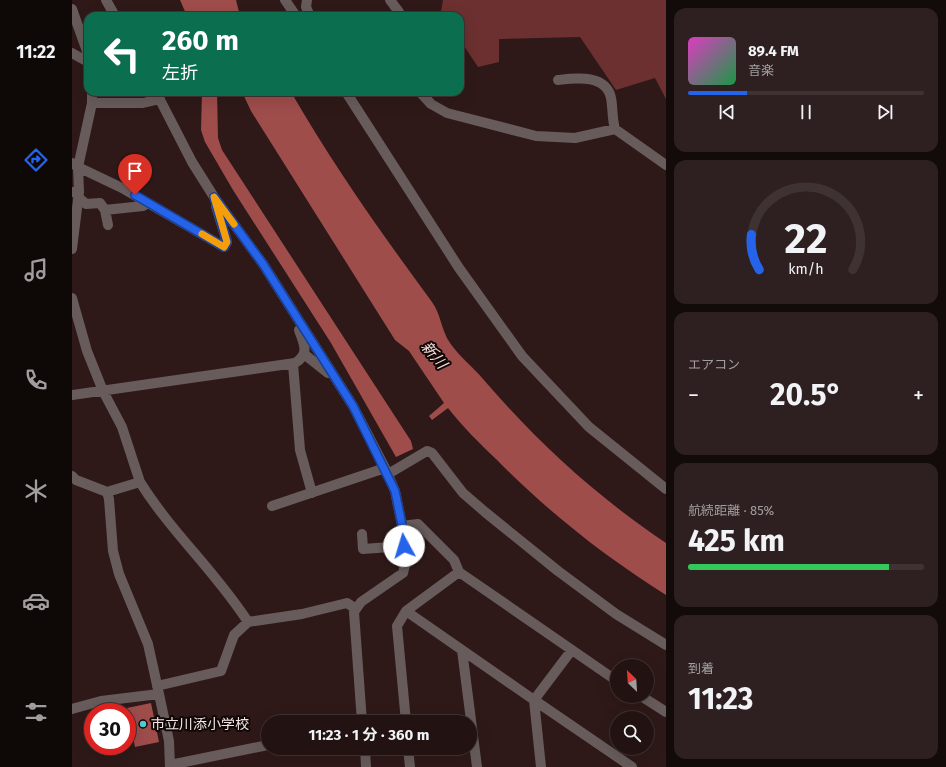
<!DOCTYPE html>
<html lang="ja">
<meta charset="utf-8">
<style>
:root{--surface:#221312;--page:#2e2020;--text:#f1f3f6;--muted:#a29e9f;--line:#3f3232;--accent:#2563eb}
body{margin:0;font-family:"Fira Sans","Noto Sans JP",sans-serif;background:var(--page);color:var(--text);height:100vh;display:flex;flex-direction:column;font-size:15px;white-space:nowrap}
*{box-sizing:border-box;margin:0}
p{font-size:13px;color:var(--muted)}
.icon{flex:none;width:22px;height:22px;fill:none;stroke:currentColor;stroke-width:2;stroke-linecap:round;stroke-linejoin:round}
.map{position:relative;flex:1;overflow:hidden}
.panel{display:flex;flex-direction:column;gap:8px;padding:8px;background:#130a0a;width:280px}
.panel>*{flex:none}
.hud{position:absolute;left:12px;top:12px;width:380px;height:84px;border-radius:12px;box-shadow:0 4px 16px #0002,0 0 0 1px var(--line);background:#0b6e4f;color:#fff;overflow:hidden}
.needle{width:26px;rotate:335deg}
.buttons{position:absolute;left:538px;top:659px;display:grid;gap:8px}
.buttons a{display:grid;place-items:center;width:44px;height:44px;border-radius:50%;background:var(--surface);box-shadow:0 4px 16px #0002,0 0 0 1px var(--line);font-size:20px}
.speed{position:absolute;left:12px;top:703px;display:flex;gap:8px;font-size:20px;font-weight:700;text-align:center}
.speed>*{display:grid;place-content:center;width:52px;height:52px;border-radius:50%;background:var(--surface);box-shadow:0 4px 16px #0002,0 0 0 1px var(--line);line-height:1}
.speed .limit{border:6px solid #d22;background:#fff;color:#111}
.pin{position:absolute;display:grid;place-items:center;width:34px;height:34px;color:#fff;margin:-41px -17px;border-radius:50% 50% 50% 0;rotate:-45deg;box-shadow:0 0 4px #0007}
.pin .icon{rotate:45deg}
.me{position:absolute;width:44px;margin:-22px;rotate:354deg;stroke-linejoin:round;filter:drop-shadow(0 0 3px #0008)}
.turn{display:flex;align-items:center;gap:14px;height:84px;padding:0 12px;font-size:18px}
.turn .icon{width:52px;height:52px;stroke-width:2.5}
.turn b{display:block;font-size:28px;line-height:34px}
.big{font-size:30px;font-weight:700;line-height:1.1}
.panel .widget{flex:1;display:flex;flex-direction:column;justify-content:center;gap:6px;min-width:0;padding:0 14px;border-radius:12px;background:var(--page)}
.panel .dial{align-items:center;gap:0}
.dial svg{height:104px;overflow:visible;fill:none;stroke:var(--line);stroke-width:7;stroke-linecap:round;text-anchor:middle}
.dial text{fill:var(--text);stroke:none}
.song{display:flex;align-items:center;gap:12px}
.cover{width:48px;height:48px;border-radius:6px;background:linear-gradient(135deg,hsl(310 70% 55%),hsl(140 70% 35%))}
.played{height:4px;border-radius:2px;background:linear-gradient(90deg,var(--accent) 25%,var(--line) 25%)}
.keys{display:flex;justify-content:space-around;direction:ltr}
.heat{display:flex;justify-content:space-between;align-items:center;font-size:22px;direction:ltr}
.charge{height:6px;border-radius:3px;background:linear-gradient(90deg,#34c759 85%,var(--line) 0)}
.trip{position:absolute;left:189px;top:715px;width:216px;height:40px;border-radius:20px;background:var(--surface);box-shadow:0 4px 16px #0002,0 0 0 1px var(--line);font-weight:700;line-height:40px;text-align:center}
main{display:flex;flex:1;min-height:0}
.tab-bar{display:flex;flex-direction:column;width:72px;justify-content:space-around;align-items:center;background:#0e0807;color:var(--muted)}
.tab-bar .icon{width:28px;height:28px}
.tab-bar .active{color:var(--accent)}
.tab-bar b{font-size:18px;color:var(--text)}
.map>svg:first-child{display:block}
.green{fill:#6c3030}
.water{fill:#9e4d4b}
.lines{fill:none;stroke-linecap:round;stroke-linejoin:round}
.minor{stroke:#675c5b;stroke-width:10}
.route-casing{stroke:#184099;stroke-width:10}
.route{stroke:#2563eb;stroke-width:7}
.slow{stroke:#f59e0b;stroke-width:7}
.poi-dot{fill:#52ccd5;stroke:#100707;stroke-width:1.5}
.labels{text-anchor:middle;stroke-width:4;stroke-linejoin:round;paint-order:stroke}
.poi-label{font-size:14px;fill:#f3e5e3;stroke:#100707;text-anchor:start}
.water-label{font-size:15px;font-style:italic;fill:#f5dcda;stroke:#100707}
</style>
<main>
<nav class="tab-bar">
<b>11:22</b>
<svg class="icon active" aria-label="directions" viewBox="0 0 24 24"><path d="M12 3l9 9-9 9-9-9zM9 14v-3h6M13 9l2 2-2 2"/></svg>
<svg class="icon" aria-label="music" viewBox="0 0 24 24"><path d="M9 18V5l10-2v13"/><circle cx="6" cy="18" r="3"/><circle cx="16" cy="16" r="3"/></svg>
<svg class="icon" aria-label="phone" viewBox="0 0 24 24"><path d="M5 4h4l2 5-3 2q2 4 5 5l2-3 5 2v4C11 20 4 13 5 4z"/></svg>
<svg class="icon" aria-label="climate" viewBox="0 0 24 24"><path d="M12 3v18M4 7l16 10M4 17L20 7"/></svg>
<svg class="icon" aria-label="car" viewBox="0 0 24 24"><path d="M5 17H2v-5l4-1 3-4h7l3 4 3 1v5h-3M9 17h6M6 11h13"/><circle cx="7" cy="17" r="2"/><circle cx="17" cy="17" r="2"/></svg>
<svg class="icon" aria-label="filters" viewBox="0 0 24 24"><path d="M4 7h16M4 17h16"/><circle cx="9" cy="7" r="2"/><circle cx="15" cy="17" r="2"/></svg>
</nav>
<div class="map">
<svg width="594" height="767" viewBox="0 0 594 767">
<rect width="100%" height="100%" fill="#2e1918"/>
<path class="green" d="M371,0H594V99L583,78L544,90L508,37L427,39V62L406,67L388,40V16H372L369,11Z"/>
<path class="water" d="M108,0H164L168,16H115Z
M130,92H145L146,138L150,150L339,441L341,449L324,457L259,343L161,190L133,142L129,130Z
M170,92H219C261,165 310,234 360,302C369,314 369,330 378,343C387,356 401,367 411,379C466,443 524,496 594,543V595C532,556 475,511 424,459C407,443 391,427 376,408L360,420L357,416L372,403L337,351L323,340L179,111Z
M79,703L87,742L63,747L55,708Z"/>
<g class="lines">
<path class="minor" d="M34,0L43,16
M213,0L224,16
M235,0L234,7L238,16
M318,0L327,12V16
M0,9L16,54
M0,53L16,62
M486,80C504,78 534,74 539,98C541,109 540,119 543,129
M20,92V103
M84,92L120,162L142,197L191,264L281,406L313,468L323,491L332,535L334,561L331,573L289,602L282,612L290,722
M274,92L387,268L450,356L517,427L594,489
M348,92L359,104L375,113L464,136L503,138L543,129L594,165
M0,163L6,167L20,103H71L88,99
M0,192H7L6,167L50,188L152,247L155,242L144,206
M6,197L14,204L28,203L33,210L36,225
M33,210L71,206L76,203
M0,249L7,192
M0,298L15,351L31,391L50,427L68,482
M232,354L256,373
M221,364L228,450L240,493
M0,395L223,363C238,354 232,344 227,330
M316,474L355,451L360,453L391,493L413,512L486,571L544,614L594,645
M0,476L4,480L35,492L37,499L41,551L47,574L76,644L87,694L29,701L0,709
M35,492L68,482C99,532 144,572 176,622L230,614L275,603L284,609
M200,506L313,468
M330,526L346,524L382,560L387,572
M290,534L291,549L332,546
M334,611L462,700L469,767
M390,650L405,767
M499,651L462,700L560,767
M85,686L149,671L162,635L176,622
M87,694L97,741L98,767
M569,696L594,712
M334,722L325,626L334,611L387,572L545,681
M293,748L294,767
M336,748L338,767
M98,765L196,745"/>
</g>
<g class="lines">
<g class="route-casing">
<path id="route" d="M63,195L152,247L155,242L142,197L191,264L281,406L323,491L332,535V546"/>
</g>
<use href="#route" class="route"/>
<path class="slow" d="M130,234L152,247L155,242L142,197L162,224"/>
</g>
<circle class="poi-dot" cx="71" cy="724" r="4"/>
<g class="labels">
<g class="poi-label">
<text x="79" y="729">市立川添小学校</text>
</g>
<g class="water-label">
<text transform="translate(362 355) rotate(50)" y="5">新川</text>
</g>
</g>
</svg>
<div class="buttons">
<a><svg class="needle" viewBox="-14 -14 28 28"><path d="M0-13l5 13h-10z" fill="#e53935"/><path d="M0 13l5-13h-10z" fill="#a29e9f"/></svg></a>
<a><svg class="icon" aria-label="search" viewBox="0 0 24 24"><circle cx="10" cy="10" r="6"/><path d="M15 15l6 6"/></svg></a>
</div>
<div class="speed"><div class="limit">30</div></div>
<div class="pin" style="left:63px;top:195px;background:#d93025"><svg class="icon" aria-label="arrive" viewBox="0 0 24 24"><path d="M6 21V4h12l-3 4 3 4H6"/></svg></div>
<svg class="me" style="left:332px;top:546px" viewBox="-20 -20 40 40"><circle r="19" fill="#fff"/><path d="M0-13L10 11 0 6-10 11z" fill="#2563eb"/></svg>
<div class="trip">11:23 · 1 分 · 360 m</div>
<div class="hud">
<div class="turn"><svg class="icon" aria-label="left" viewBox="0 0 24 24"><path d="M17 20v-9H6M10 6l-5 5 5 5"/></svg><div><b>260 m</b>左折</div></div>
</div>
</div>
<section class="panel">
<div class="widget">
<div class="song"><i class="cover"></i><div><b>89.4 FM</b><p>音楽</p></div></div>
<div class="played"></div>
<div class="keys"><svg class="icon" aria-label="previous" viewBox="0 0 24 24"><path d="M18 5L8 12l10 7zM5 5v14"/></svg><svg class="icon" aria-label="pause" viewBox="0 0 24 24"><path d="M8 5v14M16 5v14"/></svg><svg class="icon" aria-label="next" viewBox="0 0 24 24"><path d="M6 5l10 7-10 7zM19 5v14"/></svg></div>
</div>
<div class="widget dial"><svg viewBox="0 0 100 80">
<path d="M14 69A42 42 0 1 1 86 69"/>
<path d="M14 69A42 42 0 0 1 8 42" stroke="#2563eb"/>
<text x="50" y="56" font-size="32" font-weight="700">22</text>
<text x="50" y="72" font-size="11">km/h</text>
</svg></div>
<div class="widget"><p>エアコン</p>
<div class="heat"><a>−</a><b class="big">20.5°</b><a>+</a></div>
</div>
<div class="widget"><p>航続距離 · 85%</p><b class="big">425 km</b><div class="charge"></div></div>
<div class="widget"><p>到着</p><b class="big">11:23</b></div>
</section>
</main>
